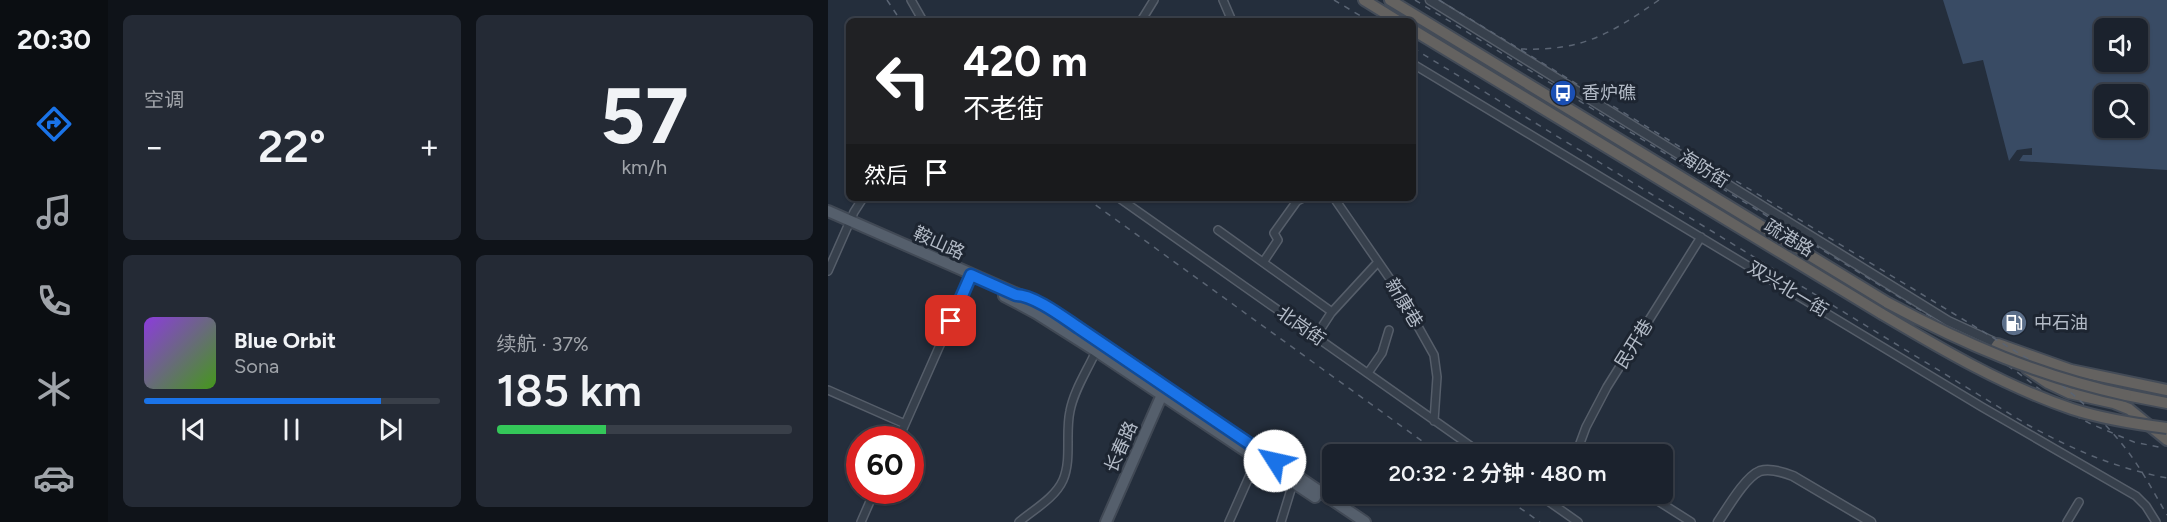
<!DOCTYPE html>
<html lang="zh">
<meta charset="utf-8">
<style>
:root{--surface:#1b222d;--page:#242a35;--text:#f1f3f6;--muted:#a0a4aa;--line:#393f49;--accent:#1a73e8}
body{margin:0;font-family:Figtree,"Noto Sans SC",sans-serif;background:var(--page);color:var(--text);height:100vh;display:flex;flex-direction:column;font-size:22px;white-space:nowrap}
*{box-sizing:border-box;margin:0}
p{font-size:20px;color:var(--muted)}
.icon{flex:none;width:33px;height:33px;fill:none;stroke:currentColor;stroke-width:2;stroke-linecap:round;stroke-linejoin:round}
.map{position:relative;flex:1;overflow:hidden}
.details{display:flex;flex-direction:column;gap:15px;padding:15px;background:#0f1319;width:720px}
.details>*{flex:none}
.hud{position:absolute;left:18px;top:18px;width:570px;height:183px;border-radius:9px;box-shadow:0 2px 4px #0004,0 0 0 2px var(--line);background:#202124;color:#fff;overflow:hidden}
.tools{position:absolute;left:1266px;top:18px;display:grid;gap:12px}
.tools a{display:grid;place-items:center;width:54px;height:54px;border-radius:9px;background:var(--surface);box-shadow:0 2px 4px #0004,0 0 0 2px var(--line);font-size:30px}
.speed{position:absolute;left:18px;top:426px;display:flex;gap:12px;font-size:30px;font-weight:700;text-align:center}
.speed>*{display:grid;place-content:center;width:78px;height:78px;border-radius:50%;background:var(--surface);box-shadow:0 2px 4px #0004,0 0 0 2px var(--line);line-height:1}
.speed .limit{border:9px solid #d22;background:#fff;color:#111}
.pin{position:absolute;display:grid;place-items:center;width:51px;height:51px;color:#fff;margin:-26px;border-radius:12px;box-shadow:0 3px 9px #0006}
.me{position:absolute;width:66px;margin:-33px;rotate:305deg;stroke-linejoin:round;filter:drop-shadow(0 0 4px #0008)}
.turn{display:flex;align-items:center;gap:21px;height:126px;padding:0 18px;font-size:27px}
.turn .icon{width:78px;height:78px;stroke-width:2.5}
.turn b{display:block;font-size:42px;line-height:51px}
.then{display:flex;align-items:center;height:57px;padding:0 18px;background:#0003;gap:12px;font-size:22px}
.big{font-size:45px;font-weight:600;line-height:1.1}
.details .widget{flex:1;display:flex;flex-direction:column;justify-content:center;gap:9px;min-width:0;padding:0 21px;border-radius:9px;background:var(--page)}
.details .dial{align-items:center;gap:0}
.dial b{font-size:78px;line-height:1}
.song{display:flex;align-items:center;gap:18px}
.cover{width:72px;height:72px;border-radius:9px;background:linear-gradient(135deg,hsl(270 70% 55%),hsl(100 70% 35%))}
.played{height:6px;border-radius:3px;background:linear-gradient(90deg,var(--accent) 80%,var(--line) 80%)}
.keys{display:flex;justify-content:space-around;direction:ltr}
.heat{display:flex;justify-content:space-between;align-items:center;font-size:33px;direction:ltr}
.charge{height:9px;border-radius:4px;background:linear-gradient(90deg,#34c759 37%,var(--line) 0)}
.details .tiles{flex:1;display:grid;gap:15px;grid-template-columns:repeat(2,1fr)}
.trip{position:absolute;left:494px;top:444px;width:351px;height:60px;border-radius:9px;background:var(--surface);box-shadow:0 2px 4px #0004,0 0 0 2px var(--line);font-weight:600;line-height:60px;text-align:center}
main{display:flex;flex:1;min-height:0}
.tabs{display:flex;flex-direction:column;width:108px;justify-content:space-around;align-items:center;background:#0b0e12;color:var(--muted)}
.tabs .icon{width:42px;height:42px}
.tabs .active{color:var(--accent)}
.tabs b{font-size:27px;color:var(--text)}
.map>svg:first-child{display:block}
.water{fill:#394b64;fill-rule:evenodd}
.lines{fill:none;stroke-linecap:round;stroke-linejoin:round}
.minor-casing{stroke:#565e6a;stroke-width:10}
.tertiary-casing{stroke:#565e6a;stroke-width:11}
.primary-casing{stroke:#414955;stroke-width:14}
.trunk-casing{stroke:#434b57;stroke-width:14}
.minor{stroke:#37404c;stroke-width:7}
.tertiary{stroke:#37404c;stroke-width:8}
.primary{stroke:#555f6c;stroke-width:10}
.trunk{stroke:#646260;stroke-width:10}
.rail{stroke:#5a6473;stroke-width:1.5;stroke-dasharray:6 6;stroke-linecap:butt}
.trunk-bridge-casing{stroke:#434b57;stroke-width:14;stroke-linecap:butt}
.trunk-bridge{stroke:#646260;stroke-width:10}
.route-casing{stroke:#114b97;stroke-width:15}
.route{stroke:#1a73e8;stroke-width:10}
.labels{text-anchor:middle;stroke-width:6;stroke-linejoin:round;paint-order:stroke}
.poi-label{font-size:18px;fill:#b3bbc7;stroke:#1d2531;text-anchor:start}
.street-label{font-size:18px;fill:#b3bbc7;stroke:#1d2531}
</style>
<main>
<nav class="tabs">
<b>20:30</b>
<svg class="icon active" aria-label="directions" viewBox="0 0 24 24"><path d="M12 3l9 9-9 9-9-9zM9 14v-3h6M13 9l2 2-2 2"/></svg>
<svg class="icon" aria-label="music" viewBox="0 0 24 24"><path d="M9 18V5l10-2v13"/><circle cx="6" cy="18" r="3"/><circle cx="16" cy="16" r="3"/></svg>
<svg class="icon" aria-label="phone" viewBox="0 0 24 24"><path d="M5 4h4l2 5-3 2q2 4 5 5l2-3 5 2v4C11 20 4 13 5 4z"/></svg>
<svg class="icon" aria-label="climate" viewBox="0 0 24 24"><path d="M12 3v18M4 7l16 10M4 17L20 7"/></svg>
<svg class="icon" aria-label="car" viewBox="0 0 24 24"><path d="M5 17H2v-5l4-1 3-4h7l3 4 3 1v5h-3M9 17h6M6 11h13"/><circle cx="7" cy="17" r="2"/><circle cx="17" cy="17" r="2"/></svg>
</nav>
<section class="details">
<div class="tiles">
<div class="widget"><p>空调</p>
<div class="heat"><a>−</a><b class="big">22°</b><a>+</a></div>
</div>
<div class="widget dial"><b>57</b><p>km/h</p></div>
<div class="widget">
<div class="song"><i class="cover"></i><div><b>Blue Orbit</b><p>Sona</p></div></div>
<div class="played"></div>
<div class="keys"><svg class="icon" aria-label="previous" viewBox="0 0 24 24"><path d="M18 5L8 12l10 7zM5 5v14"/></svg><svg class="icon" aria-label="pause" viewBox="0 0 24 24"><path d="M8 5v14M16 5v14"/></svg><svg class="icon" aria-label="next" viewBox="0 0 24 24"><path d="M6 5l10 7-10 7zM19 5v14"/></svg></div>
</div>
<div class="widget"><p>续航 · 37%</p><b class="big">185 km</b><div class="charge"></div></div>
</div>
</section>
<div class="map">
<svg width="1339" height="522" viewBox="0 0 1339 522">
<rect width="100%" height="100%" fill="#242e3c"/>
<path class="water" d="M1115,0H1339V170L1191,161L1195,155H1204V148L1189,150L1181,161L1155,60L1135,64ZM1276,28H1310V62H1276ZM1276,94H1310V128H1276Z"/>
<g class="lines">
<g class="minor-casing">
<path id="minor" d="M83,0L95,21
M395,0L404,21
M313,21L326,0
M585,64L1154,407L1308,496L1318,506L1328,522
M291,198L654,454
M506,198L569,289L606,355L609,377L606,421
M390,230L504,312
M436,261L450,240L446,233L469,201L475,198
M0,271L26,212L35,198
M488,336L503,313L550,262
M540,373L554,353L561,330
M0,390L77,424
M70,440L143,275
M748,454L758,427L779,387L873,237
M710,494L750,522
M802,494L812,501H830L863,522
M722,502L727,494
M33,522L47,490
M191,522C205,510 227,498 235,480C244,459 237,434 242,411C246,390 259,371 268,351
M401,522L429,459
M453,522L465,483
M1239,522L1251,502"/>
</g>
<g class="tertiary-casing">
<path id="tertiary" d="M602,0L1120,321L1170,344
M890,522C899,509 917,477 932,471C943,468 955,472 965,476L1043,522"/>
</g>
<g class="primary-casing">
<path id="primary" d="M0,211L219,307L537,522
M176,296L208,313L268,351L487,497
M278,522L336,390"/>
</g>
<g class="trunk-casing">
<path id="trunk" d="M536,0L570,21
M562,0L1060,303
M585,30L1054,314
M1186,360L1168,347L1170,344L1243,370L1339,390
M1199,369L1220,383L1241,393L1286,403L1301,409L1339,440
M1298,395L1339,403"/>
</g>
<use href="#minor" class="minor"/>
<use href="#tertiary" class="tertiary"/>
<use href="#primary" class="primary"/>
<use href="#trunk" class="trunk"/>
<path class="rail" d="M59,0L73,21
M506,0L541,21
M587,0L1146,343L1189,372L1244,414L1263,424L1306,442L1335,448
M611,0L1205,362C1237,387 1269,413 1294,444C1312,466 1325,491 1339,515
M585,48L1200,425C1246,450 1287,468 1339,478
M693,49C755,51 782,34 831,0
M258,198L612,454
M672,494L712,522"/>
<g class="trunk-bridge-casing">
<path id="trunk-bridge" d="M1060,303C1136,344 1213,377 1298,395
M1054,314C1115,350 1176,386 1244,409C1275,419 1307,424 1339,428"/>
</g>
<use href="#trunk-bridge" class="trunk-bridge"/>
</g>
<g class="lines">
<g class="route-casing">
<path id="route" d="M123,321L143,275L188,295C206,295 236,318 251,328L447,461"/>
</g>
<use href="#route" class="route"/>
</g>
<defs>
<g id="bus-disc" transform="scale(1.35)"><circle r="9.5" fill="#1a4fb4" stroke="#1d2531"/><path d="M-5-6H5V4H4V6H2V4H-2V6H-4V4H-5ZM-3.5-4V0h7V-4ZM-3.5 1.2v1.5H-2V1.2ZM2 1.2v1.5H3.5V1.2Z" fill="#fff"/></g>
<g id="fuel-disc" transform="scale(1.35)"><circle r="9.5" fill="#5c6f8a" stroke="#1d2531"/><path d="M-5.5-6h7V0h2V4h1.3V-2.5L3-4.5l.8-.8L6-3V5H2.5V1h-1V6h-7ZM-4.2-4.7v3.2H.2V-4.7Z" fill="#fff"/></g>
</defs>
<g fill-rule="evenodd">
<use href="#bus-disc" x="735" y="93"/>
<use href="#fuel-disc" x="1186" y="323"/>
</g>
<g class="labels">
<g class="poi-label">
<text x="754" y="99">香炉礁</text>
<text x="1206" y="329">中石油</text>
</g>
<g class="street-label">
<text transform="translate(876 169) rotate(32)" y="6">海防街</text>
<text transform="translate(961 238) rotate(31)" y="6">疏港路</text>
<text transform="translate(111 243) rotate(24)" y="6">鞍山路</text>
<text transform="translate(960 289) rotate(31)" y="6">双兴北一街</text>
<text transform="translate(576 303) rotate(59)" y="6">新康巷</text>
<text transform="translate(473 326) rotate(35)" y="6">北岗街</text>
<text transform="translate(806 344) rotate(-58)" y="6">民开巷</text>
<text transform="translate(293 447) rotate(-66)" y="6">长春路</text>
</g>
</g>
</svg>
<div class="tools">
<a><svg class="icon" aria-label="sound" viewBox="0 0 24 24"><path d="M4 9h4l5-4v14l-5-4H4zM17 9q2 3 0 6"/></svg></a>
<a><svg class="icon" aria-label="search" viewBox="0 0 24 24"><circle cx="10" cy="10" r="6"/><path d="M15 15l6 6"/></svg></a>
</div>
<div class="speed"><div class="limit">60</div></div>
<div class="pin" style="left:123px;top:321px;background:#d93025"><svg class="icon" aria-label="arrive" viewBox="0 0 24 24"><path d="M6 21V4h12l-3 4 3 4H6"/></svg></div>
<svg class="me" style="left:447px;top:461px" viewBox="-20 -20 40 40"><circle r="19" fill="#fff"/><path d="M0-13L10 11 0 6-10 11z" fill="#1a73e8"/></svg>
<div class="trip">20:32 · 2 分钟 · 480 m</div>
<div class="hud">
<div class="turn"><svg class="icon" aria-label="left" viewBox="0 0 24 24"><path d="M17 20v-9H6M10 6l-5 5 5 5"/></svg><div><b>420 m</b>不老街</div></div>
<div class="then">然后<svg class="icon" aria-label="arrive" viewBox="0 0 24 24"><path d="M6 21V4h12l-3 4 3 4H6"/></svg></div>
</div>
</div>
</main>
